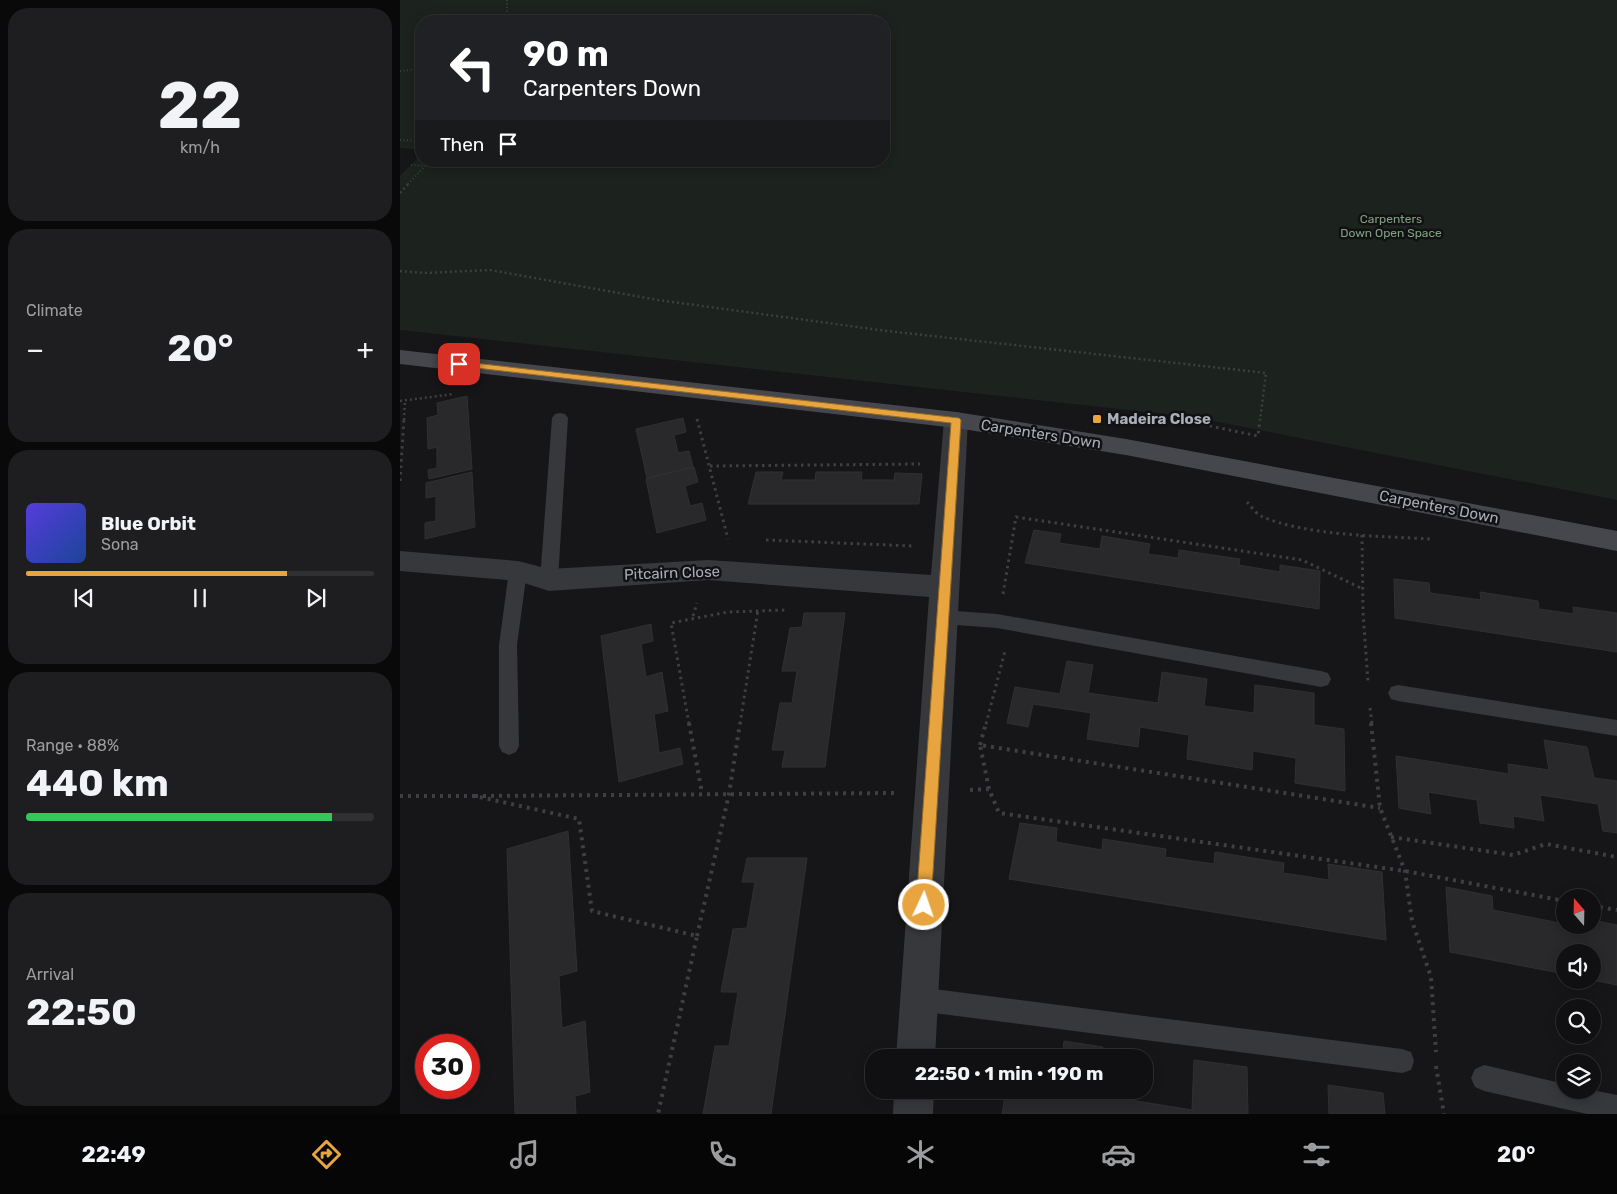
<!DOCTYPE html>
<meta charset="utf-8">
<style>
:root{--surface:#101012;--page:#1e1e20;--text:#f1f3f6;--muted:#9c9d9f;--line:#303032;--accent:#e8a43e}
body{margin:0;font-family:Rubik,sans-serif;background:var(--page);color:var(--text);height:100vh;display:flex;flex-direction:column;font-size:19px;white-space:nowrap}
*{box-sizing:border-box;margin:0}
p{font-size:16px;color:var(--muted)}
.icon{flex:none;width:28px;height:28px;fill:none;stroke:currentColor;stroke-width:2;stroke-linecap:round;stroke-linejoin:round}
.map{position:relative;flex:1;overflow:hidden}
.drawer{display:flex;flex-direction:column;gap:8px;padding:8px;background:#09090a;width:400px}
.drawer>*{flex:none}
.guide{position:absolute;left:15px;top:15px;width:475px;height:152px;border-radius:20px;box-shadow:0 2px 12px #0003,0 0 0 1px var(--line);background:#202124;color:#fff;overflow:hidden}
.needle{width:32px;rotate:340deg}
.fabs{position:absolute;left:1156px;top:889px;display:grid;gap:10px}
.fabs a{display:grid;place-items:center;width:45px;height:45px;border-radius:50%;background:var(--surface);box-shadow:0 2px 12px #0003,0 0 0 1px var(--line);font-size:25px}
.speed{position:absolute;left:15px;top:1034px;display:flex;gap:10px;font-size:25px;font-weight:700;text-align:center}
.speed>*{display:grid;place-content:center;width:65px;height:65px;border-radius:50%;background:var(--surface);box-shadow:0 2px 12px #0003,0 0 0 1px var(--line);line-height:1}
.speed .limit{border:8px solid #d22;background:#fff;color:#111}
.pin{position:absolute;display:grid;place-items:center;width:42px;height:42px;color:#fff;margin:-21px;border-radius:10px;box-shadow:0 2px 8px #0006}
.me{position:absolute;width:55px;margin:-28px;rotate:3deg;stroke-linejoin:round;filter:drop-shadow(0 0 4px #0008)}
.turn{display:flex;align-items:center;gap:18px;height:105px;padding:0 25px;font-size:22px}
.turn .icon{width:65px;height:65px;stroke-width:2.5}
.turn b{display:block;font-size:35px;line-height:42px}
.then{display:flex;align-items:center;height:48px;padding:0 25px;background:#0003;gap:10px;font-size:19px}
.big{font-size:38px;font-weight:700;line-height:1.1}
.drawer .widget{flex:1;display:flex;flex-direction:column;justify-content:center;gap:8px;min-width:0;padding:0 18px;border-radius:20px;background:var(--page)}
.drawer .dial{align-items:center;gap:0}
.dial b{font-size:65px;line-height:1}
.song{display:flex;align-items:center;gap:15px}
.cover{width:60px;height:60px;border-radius:8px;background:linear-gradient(135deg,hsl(250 70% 55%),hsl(220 70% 35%))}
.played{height:5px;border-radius:2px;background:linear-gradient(90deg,var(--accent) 75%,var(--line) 75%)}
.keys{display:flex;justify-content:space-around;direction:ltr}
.heat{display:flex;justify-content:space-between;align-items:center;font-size:28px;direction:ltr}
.charge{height:8px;border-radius:4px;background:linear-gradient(90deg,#34c759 88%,var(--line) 0)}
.trip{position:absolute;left:465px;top:1049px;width:288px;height:50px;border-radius:20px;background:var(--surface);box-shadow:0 2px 12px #0003,0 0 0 1px var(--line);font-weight:700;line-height:50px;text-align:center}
.tab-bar{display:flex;height:80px;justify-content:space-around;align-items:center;background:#060607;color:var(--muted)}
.tab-bar .icon{width:35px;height:35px}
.tab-bar .current{color:var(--accent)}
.tab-bar b{font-size:22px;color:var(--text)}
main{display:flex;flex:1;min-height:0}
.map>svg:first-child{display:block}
.green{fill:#1c221d}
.building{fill:#29292c;stroke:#303033}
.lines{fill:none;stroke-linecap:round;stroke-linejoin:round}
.path-far3{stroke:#3d3f43;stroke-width:2;stroke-dasharray:1 2.5;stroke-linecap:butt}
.path-far2{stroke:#3d3f43;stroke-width:2.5;stroke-dasharray:2 3;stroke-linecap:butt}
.path-far1{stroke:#3d3f43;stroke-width:3;stroke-dasharray:2.5 4;stroke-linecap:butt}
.path{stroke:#3d3f43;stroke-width:4;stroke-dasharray:3 5;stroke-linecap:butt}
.lane{fill:#37383c;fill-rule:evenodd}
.street{fill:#37383c;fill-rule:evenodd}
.secondary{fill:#45474c;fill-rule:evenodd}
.route{fill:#e8a43e;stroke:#976b28}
.poi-dot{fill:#e8a43e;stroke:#111113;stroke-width:2}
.labels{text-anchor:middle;stroke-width:5;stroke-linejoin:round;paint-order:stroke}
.far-park-label{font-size:12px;fill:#81a181;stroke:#111113}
.poi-label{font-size:15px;font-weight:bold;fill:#a9aeb7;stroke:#111113;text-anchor:start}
.street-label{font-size:15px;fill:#a9aeb7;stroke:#111113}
</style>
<main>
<section class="drawer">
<div class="widget dial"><b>22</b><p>km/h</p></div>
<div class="widget"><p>Climate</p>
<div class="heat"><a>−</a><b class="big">20°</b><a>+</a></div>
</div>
<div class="widget">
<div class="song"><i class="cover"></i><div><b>Blue Orbit</b><p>Sona</p></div></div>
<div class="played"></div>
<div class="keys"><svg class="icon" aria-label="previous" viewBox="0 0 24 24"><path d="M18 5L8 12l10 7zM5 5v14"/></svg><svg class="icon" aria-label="pause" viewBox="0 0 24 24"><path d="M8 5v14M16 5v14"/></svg><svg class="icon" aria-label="next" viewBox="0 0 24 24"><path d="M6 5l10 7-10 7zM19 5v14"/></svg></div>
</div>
<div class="widget"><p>Range · 88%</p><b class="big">440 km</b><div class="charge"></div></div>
<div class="widget"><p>Arrival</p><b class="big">22:50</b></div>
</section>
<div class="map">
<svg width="1217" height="1114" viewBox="0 0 1217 1114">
<rect width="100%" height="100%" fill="#161618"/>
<path class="green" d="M0,0H1217V500L792,417L0,330V176L21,155V161H484V21H21V150L0,148Z"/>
<path class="building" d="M67,396L72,469L29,479L28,470L37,468V447L28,449L27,418L38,415L37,403Z
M283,418L286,432L274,435L278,453L289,451L293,467L247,478L236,429Z
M294,467L298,482L285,486L290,506L302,503L306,520L257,533L246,479Z
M72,472L75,527L25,539V523L36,521V496L26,498V483Z
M356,472H383L381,480H415L416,472H462L461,480H494L495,473L522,474L519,504H348Z
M634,530L661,534L659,543L700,549L702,536L750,544L748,554L778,558L779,550L840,559L839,565L880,572V565L920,571L919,609L625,563Z
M994,579L1029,583L1030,593L1081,600L1080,592L1138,601L1139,609L1174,614L1173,607L1217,613V652L995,618Z
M404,613H445L425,767H382L385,750H372L380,703H392L397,671H382L390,628L402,627Z
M251,624L253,641L241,644L246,677L262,672L268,711L254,714L259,753L280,748L283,764L219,782L201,636Z
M667,661L693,665L688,693L758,703L762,672L807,679L804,706L854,713L855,685L914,693V725L944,729L945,791L895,783L896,758L853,751L852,770L787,759L789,735L740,727L738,747L687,739L691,713L633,704L628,727L607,723L615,687L660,694Z
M1144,740L1187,747L1194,778L1217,781V833L1203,831L1198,804L1140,795L1144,821L1113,816L1114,828L1080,823L1077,800L1028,792L1031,814L999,808L996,756L1109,774L1108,764L1149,770Z
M620,823L657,828L656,842L702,850L703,839L766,849L765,857L814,864L815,852L884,863L883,873L929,880L928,864L982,872L986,940L609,879Z
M168,831L177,971L159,976L162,1028L185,1021L190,1092L175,1096L176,1114H115L107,849Z
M347,858H407L371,1114H303L315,1046H329L338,992H321L333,929L347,928L355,882H342Z
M1046,887L1092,896L1093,910L1160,923L1159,913L1165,914V925H1192V920L1217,925V985L1192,980V952H1165V974L1050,952Z
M664,1041L703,1047L702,1058H662Z
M794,1060L847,1067L848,1114H602L606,1090H699V1095L792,1110Z
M928,1085L983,1093L985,1114H929Z"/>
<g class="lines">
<path class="path-far3" d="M107,0V21
M0,71L21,69
M0,140L21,141
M11,165L25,166
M8,184L30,161"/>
<path class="path-far2" d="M0,193L9,183
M0,271L24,273L90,270L258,300L487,331L866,373L860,420
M0,401L54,394
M4,420L5,401"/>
<path class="path-far1" d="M297,419L328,539
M758,421L796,423L858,436L860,419
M310,466L520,464
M0,481L4,419
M847,502C851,506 855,513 861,516C905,536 981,536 1030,539
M962,535L963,612L968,682
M366,540L513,546
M603,594L616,517L902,560L963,589
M293,616L297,603
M970,708L972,724
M289,724L271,623L328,612L386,610
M340,724L358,610
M586,724L605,651"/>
<path class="path" d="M289,723L302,793
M971,723L980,808L1005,871L1012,921L1031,977L1036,1052
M580,745L586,723
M589,789L580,745L980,808
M570,790L589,789L599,813L1005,871L1165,901
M0,796H75L179,819L192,911L297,936L258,1114
M75,796L494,793
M991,837L1113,855L1146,844L1217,857
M1192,906L1217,910
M297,936L329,794L340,723
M1036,1066L1044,1114"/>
<path class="lane" d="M160,413L165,414L168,418L158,580L155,585L149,587L143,585L140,580L152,418L155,414Z
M118,564L124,566L127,571L117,645L119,746L116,752L109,755L102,752L99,746V645L109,571L112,566Z
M542,610L597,614L921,671L928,673L931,679L928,685L921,687L597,628L542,624L536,622L533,617L536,612Z
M998,685L1217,720V736L998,701L991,699L988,693L991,687Z
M518,987L1002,1049L1011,1052L1014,1061L1011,1070L1002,1073L518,1011L510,1007L506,999L510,991Z
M1084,1065L1165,1084V1090H1192L1217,1095V1114H1187L1084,1091L1075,1087L1071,1078L1075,1069Z"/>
<path class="street" d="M556,412L565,414L568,420L535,1058H496L529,597L308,580L149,591L118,581L0,571V551L118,561L149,569L308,560L531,575L544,420L547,414Z
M494,1090H534L533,1114H493Z"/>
<path class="secondary" d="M0,350L556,412L726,439L1217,531V551L726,455L556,428L0,364Z"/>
</g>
<path class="route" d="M56,361L559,418L561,420L531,905L529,910L524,912L519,910L516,905L551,423L59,366H56Z"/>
<rect class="poi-dot" x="692" y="414" width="10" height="10" rx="2.5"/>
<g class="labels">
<g class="far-park-label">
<text x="991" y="223">Carpenters<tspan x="991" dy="14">Down Open Space</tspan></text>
</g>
<g class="poi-label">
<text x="707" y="424">Madeira Close</text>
</g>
<g class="street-label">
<text transform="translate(641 434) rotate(9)" y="5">Carpenters Down</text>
<text transform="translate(1039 507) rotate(11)" y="5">Carpenters Down</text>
<text transform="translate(272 573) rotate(-2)" y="5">Pitcairn Close</text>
</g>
</g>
</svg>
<div class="fabs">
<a><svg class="needle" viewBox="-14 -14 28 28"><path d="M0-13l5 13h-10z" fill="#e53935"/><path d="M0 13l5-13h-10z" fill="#9c9d9f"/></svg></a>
<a><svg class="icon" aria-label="sound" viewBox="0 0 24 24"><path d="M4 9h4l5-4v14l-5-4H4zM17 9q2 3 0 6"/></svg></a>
<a><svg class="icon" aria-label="search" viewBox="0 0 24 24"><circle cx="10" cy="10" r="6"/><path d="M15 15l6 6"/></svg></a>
<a><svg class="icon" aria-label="layers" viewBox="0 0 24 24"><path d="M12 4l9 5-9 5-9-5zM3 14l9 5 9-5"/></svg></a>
</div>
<div class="speed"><div class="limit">30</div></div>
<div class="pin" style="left:59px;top:364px;background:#d93025"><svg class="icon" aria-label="arrive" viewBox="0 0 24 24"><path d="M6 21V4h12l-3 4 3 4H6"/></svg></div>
<svg class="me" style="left:524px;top:905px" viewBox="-20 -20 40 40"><circle r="17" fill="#e8a43e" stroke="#fff" stroke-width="3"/><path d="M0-11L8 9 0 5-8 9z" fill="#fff"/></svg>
<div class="trip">22:50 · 1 min · 190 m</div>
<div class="guide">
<div class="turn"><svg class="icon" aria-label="left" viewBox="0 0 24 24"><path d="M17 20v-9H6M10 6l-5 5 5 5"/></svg><div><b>90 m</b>Carpenters Down</div></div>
<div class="then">Then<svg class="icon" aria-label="arrive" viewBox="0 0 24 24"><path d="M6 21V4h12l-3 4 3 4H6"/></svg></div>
</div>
</div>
</main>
<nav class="tab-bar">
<b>22:49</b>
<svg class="icon current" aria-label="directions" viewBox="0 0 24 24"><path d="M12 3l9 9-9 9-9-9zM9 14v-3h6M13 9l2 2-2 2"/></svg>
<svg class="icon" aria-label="music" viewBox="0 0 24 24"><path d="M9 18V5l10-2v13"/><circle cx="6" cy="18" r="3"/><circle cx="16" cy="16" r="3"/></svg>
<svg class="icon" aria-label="phone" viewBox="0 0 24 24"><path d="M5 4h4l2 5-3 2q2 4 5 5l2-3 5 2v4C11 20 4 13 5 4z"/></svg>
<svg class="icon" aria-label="climate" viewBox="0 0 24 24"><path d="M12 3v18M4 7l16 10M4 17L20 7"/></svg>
<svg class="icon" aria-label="car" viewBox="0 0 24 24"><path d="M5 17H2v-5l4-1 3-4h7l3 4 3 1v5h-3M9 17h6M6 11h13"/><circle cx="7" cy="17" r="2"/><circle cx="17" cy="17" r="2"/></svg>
<svg class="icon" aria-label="filters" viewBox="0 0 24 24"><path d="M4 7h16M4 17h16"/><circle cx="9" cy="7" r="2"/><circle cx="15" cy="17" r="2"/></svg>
<b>20°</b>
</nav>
